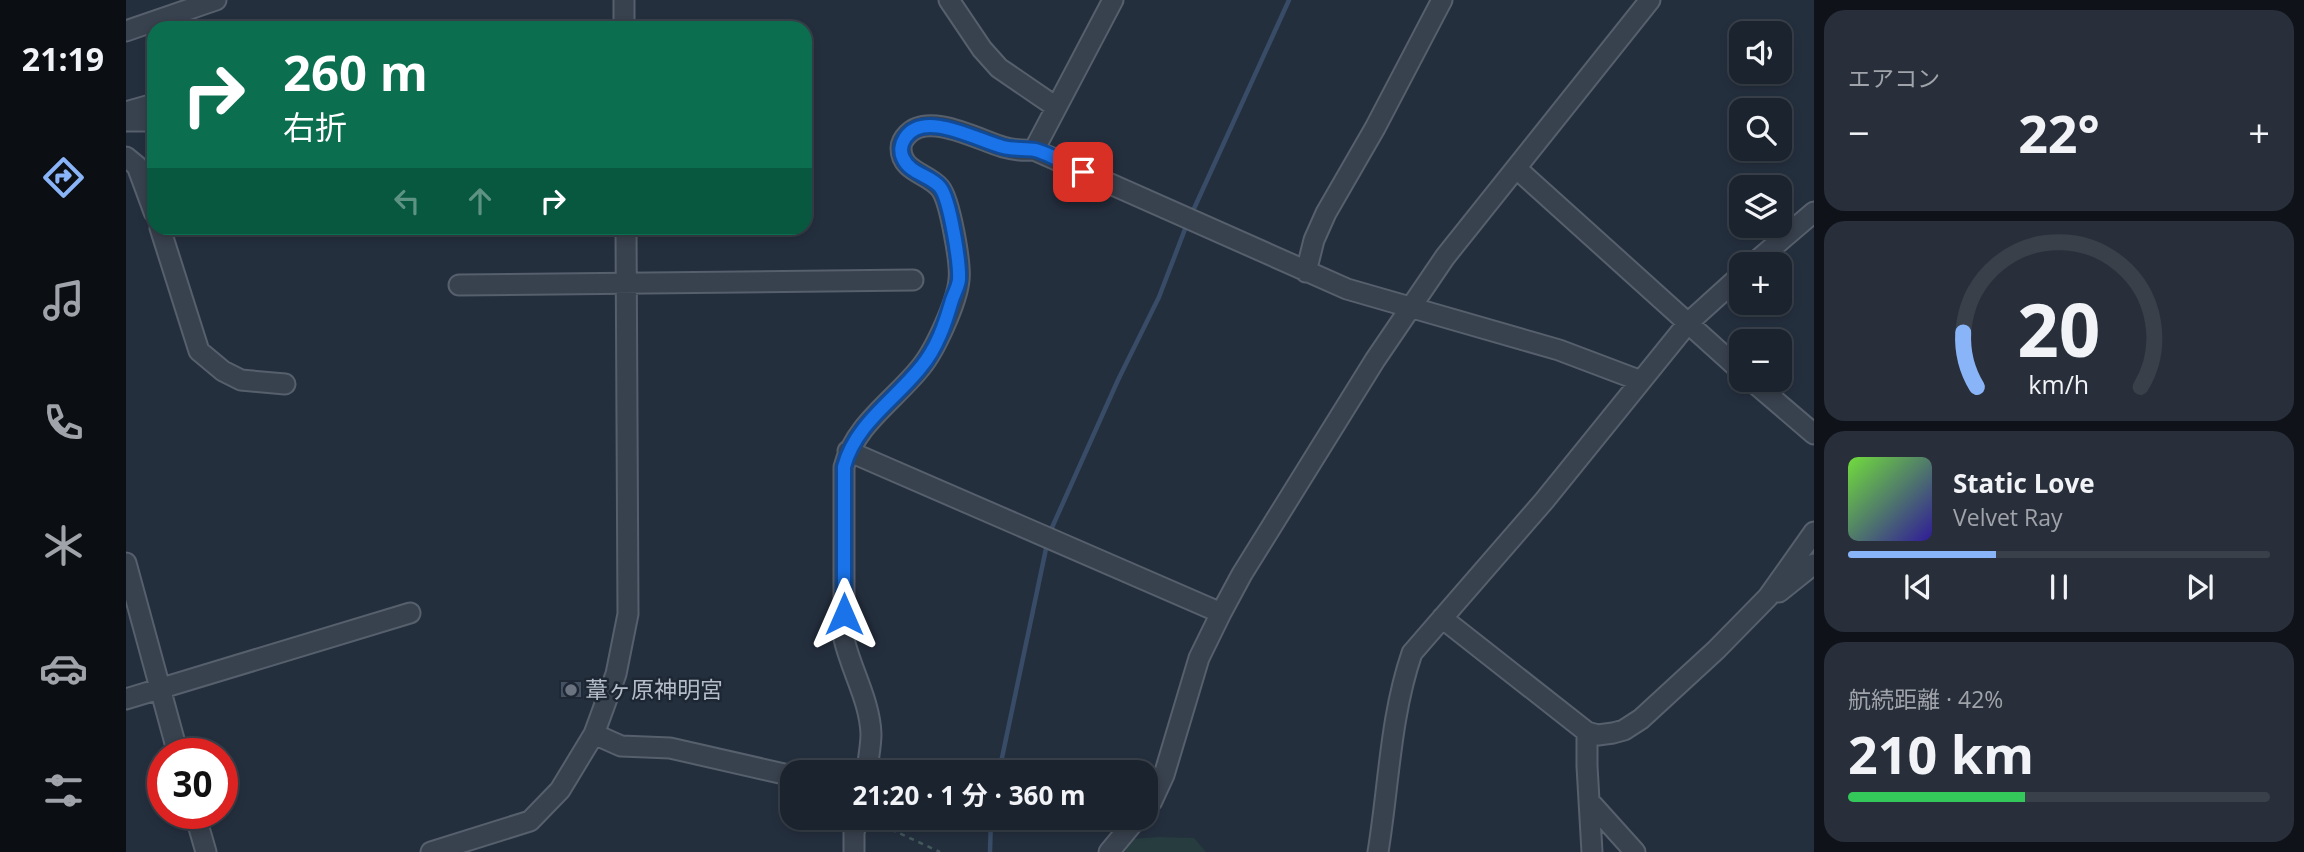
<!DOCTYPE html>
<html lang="ja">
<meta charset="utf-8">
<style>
:root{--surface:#1b232e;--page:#282f3a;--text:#f1f3f6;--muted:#a0a4aa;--line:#39404a;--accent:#8ab4f8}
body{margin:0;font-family:"Open Sans","Noto Sans JP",sans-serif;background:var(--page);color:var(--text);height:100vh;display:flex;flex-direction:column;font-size:26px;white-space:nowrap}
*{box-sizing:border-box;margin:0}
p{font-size:23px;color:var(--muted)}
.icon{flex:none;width:38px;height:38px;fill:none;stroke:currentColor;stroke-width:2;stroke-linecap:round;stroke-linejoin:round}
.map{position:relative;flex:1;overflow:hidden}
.sheet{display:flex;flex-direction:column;gap:10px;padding:10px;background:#0f1319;width:490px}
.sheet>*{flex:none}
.banner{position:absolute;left:21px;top:21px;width:665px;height:214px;border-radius:21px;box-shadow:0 4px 10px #0003,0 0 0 2px var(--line);background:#0b6e4f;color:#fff;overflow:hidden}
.tools{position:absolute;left:1603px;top:21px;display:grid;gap:14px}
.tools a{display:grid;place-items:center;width:63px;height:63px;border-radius:14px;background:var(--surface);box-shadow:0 4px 10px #0003,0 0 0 2px var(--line);font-size:35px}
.speed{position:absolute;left:21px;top:738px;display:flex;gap:14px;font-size:35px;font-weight:700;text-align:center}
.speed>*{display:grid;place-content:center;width:91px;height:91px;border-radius:50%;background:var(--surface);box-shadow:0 4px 10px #0003,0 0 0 2px var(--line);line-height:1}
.speed .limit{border:10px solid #d22;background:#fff;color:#111}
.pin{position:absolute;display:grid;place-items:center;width:60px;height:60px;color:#fff;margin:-30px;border-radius:14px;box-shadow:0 4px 10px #0006}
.me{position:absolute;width:77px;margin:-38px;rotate:0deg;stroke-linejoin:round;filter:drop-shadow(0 0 5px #0008)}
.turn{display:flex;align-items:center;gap:24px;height:147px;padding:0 21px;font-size:32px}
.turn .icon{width:91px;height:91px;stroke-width:2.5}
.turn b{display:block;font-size:49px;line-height:60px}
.lanes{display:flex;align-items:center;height:66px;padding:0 21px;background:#0003;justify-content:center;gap:35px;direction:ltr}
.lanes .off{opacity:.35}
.big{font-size:52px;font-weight:700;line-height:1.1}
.sheet .tile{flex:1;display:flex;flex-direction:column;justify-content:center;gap:10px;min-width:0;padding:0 24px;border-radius:21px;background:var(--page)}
.sheet .dial{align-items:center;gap:0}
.dial svg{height:182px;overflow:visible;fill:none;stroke:var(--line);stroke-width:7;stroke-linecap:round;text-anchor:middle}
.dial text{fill:var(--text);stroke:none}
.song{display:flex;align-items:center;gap:21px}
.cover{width:84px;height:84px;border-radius:10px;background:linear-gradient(135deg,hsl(100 70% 55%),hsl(250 70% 35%))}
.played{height:7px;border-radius:4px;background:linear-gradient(90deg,var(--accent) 35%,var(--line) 35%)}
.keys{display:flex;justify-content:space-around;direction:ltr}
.heat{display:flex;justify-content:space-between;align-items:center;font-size:38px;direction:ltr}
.charge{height:10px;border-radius:5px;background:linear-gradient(90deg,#34c759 42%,var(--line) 0)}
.trip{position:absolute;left:654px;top:760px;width:378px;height:70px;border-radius:21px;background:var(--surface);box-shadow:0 4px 10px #0003,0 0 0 2px var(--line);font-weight:700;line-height:70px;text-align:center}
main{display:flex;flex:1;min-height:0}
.tab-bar{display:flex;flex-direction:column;width:126px;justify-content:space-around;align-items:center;background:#0b0e12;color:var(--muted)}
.tab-bar .icon{width:49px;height:49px}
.tab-bar .selected{color:var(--accent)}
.tab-bar b{font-size:32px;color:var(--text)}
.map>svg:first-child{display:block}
.green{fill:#263c3f}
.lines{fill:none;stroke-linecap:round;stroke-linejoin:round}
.stream{stroke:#394c67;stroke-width:4.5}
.building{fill:#455162;stroke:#1f2835;stroke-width:2}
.minor-casing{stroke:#565f6c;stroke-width:23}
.path{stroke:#44595c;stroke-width:2.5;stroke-dasharray:5 5;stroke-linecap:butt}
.minor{stroke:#38414e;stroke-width:19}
.route-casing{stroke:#114b97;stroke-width:18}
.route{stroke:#1a73e8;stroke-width:12}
.worship-dot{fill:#6b7280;stroke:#1d2633;stroke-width:2.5}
.labels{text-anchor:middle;stroke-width:5;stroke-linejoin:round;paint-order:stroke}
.poi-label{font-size:23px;fill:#b4bcc9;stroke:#1d2633;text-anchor:start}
</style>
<main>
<nav class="tab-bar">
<b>21:19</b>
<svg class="icon selected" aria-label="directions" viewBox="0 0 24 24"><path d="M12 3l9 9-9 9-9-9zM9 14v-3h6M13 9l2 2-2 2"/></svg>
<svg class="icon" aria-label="music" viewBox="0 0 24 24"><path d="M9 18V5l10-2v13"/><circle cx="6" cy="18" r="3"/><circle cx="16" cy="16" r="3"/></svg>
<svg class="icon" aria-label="phone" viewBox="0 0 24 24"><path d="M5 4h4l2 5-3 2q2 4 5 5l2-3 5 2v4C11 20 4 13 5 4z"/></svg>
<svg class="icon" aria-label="climate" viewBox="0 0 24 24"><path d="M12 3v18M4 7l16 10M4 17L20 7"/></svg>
<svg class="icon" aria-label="car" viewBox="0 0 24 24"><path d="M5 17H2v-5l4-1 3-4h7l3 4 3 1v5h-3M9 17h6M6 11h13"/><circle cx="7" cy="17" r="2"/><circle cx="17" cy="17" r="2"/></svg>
<svg class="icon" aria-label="filters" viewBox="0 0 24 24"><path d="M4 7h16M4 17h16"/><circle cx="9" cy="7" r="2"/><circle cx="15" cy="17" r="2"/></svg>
</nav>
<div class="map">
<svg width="1688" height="852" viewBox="0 0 1688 852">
<rect width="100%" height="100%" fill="#242f3e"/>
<path class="green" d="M1034,837L1068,838L1080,852H999L1004,839Z"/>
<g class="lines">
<path class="stream" d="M1066,213L1163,0
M924,532L992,380L1033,297L1061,224
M873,772L921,544
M864,852L865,817"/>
</g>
<path class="building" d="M434,681H456V698H434Z"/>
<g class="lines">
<g class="minor-casing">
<path id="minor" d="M498,0V28
M823,0L856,49L873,68L930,107
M0,31L90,0
M0,112L28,104
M0,121H28
M908,150L987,0
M0,157L11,166L28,212
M1390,168L1615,371
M34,228L73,351L97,371L115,380L159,384
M1627,264L1688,212
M1180,272L1188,240L1200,213L1249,128L1316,0
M333,285L787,280
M1625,380L1688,434
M722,451L1095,613
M0,563L52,754
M1653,592L1688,564
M1316,618L1461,732
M0,699L284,613
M468,734L495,746L544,748L667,776
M741,772C742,759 745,746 745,734C744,701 725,670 718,639V467C729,424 769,400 795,367C809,350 831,302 833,280C835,264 824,200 814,188C802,173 775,172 775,148C775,143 778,138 782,134C803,112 853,140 877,147C888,150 897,151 908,150L1221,289L1433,350L1515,381
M1464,802L1509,852
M1020,808L1026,801L1038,775L1073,658L1095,613L1116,574L1249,360L1319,257L1524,0
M69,814L80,852
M305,852L404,821L434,790L468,734L490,674L502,614L500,228
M728,852V832L733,817
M983,852L1012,817
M1252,852C1263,785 1264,717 1286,653L1418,501L1562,323L1615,275
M1466,852L1461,766V732L1472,735L1487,733L1498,730L1515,719L1590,650L1642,597L1688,532"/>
</g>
<path class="path" d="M747,821L814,852"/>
<use href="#minor" class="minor"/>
</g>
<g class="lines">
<g class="route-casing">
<path id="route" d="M718,614V467C729,424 769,400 795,367C811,348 819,324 826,300C828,294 832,287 833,280C834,264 824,199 814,187C804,175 784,174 777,158C774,152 775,144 779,138C798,109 852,141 877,147C888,150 899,148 909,150C923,153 943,166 957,172"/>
</g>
<use href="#route" class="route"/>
</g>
<circle class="worship-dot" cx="445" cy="690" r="7"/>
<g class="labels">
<g class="poi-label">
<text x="459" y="698">葦ヶ原神明宮</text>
</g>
</g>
</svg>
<div class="tools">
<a><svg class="icon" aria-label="sound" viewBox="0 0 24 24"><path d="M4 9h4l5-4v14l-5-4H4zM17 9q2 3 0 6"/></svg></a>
<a><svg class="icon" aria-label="search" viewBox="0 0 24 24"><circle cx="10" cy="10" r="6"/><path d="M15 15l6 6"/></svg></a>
<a><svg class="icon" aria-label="layers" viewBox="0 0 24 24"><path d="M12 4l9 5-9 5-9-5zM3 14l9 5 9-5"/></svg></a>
<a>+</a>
<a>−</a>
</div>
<div class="speed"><div class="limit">30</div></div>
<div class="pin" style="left:957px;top:172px;background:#d93025"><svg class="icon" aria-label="arrive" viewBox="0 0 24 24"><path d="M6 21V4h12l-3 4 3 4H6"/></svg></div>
<svg class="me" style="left:718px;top:614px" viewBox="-20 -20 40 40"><path d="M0-17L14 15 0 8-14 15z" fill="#1a73e8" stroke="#fff" stroke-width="4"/></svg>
<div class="trip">21:20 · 1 分 · 360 m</div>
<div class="banner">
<div class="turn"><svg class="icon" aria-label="right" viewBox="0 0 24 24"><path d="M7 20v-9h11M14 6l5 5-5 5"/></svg><div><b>260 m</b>右折</div></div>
<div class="lanes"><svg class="icon off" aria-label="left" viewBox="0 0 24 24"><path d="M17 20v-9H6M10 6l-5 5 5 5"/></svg><svg class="icon off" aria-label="ahead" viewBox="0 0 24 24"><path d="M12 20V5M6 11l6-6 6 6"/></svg><svg class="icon" aria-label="right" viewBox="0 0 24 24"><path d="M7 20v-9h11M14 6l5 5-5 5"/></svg></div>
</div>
</div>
<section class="sheet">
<div class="tile"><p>エアコン</p>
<div class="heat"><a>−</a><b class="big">22°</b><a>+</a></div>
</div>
<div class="tile dial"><svg viewBox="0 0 100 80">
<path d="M14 69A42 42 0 1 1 86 69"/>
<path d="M14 69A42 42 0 0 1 8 45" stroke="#8ab4f8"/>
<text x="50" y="56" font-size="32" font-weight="700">20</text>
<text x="50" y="72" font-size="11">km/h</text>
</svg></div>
<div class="tile">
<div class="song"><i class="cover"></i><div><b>Static Love</b><p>Velvet Ray</p></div></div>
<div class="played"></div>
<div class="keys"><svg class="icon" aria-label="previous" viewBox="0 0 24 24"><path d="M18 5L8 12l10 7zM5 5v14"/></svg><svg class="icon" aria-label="pause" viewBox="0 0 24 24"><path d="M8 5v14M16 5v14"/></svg><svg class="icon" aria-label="next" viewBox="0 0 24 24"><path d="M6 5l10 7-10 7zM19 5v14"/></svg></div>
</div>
<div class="tile"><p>航続距離 · 42%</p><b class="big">210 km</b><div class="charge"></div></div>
</section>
</main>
